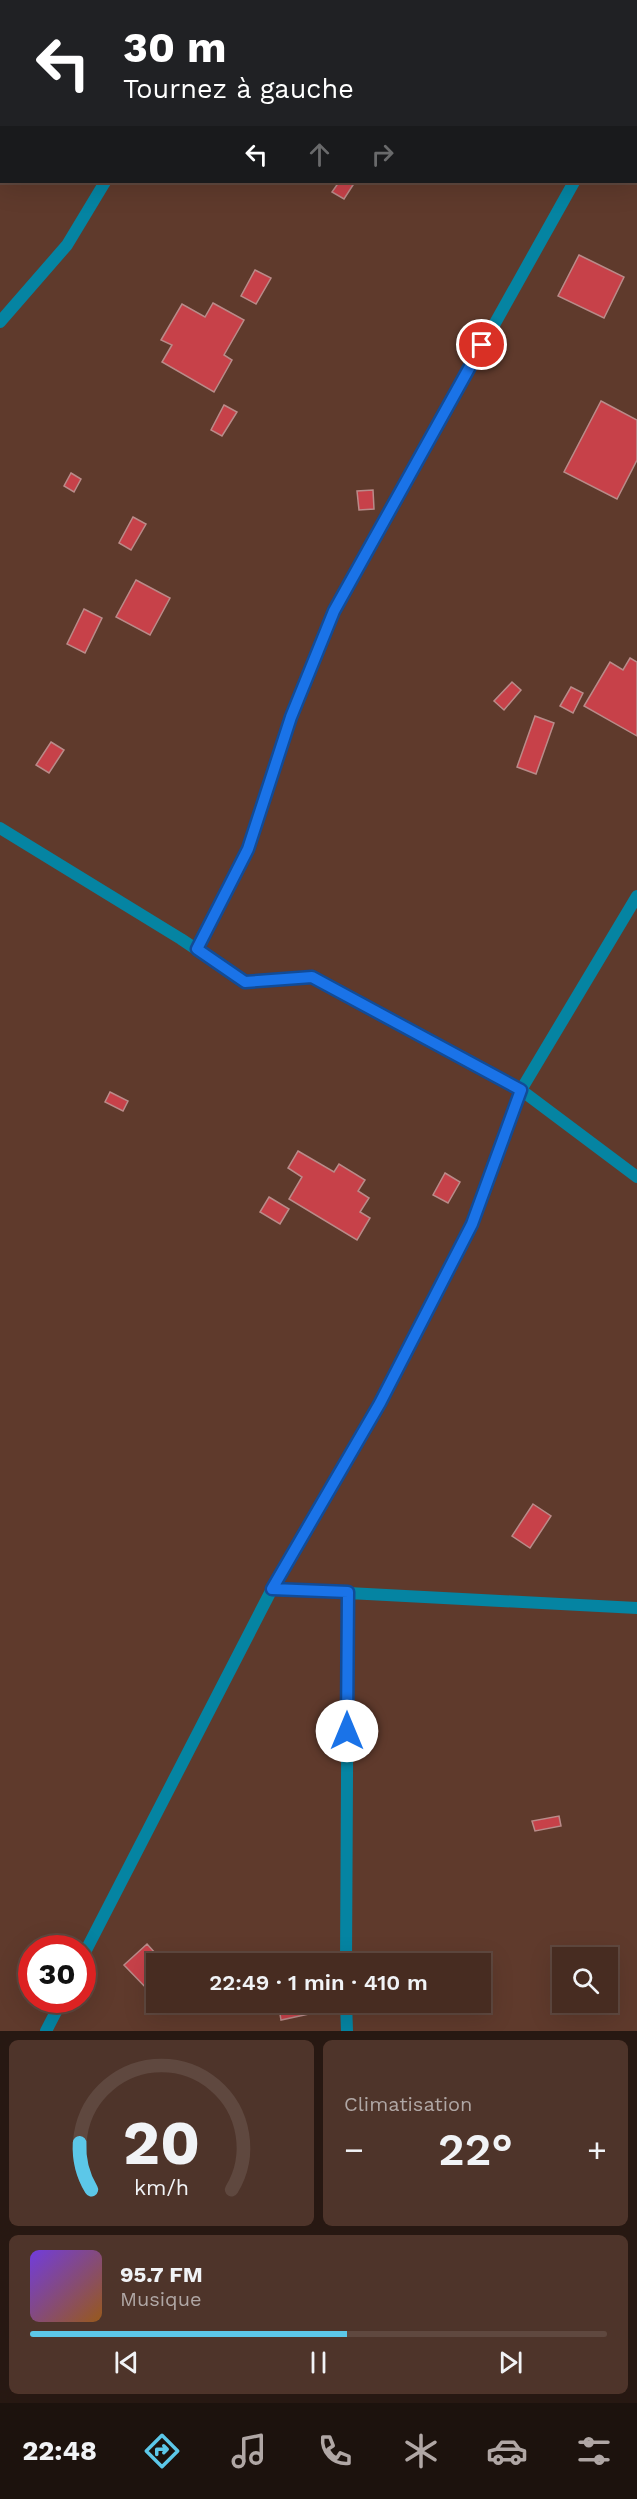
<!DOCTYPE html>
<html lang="fr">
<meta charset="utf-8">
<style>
:root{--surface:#472c21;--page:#4e342a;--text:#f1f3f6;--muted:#b0a7a5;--line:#5f483f;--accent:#5cc7e8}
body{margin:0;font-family:"Work Sans",sans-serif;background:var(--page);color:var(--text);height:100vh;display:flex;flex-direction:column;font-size:22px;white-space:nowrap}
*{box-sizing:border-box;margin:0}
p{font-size:20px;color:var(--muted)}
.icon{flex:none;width:33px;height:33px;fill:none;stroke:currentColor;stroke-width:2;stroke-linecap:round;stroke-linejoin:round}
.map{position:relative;height:2031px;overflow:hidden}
.sheet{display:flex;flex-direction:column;gap:9px;padding:9px;background:#271812;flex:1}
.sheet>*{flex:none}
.banner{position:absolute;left:0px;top:0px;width:638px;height:183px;box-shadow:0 6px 24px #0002,0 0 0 2px var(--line);background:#202124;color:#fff;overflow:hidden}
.tools{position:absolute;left:552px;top:1947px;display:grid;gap:12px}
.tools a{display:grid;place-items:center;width:66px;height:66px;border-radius:0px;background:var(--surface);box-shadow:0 6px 24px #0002,0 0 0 2px var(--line);font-size:30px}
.speed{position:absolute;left:18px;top:1935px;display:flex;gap:12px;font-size:30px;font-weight:700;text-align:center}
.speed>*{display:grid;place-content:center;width:78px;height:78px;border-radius:50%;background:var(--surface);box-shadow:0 6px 24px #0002,0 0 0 2px var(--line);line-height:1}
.speed .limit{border:9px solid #d22;background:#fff;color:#111}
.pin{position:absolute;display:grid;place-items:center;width:51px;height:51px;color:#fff;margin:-26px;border:3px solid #fff;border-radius:50%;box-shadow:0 2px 6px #0007}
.me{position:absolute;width:66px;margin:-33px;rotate:0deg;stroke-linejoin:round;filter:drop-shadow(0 0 4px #0008)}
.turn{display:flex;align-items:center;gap:21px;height:126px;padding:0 24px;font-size:27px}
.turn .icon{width:78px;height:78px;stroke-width:2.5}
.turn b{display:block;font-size:42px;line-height:51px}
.lanes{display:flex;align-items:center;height:57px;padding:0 24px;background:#0003;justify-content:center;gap:30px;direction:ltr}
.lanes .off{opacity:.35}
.big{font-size:45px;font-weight:600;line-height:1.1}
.sheet .tile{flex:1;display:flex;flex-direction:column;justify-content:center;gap:9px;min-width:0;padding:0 21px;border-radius:9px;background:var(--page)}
.sheet .dial{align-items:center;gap:0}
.dial svg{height:156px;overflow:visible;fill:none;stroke:var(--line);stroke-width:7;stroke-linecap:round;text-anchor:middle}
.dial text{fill:var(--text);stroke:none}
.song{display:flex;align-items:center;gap:18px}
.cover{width:72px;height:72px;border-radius:9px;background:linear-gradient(135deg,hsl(260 70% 55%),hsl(30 70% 35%))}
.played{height:6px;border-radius:3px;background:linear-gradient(90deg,var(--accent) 55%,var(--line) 55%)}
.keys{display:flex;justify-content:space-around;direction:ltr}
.heat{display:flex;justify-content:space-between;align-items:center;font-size:33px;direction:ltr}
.sheet .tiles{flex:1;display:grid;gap:9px;grid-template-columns:1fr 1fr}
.tile:last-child{grid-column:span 2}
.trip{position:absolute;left:146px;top:1953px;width:345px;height:60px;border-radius:0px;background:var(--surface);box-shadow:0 6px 24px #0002,0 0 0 2px var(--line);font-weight:600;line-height:60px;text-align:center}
.menu{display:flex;height:96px;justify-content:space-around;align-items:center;background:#1c120d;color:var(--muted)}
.menu .icon{width:42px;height:42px}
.menu .on{color:var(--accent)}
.menu b{font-size:27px;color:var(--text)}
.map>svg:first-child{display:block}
.building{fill:#c74149;stroke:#b98b89;stroke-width:1.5}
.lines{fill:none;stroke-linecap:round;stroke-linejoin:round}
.street{stroke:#0584a2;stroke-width:12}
.route-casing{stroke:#114b97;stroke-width:15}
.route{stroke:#1a73e8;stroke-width:10}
</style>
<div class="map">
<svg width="637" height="2031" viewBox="0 0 637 2031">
<rect width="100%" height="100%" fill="#5f3a2c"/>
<path class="building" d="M339,182H347L353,185L344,199L332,192Z
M579,255L624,277L604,318L558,296Z
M255,270L271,278L256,304L241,296Z
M213,303L244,320L224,355L232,360L214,392L162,362L172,345L161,340L182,304L205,317Z
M601,401L637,420V460L617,499L564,472Z
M224,405L237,412L222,436L211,430Z
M71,473L81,479L74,492L64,486Z
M373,490L374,509L359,510L357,491Z
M133,517L146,524L131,550L119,543Z
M136,580L170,598L150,635L116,617Z
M84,609L102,618L85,653L67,644Z
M630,658L637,662V736L584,706L610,662L623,670Z
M512,682L521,690L504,710L494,701Z
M571,687L583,693L573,713L560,706Z
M535,716L554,723L536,774L517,767Z
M51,742L64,750L49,773L36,765Z
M110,1092L128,1101L123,1111L105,1102Z
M298,1151L334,1172L339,1164L365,1180L358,1191L369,1198L360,1212L370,1218L357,1240L289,1199L302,1177L288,1168Z
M445,1173L460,1182L448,1203L433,1195Z
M269,1197L289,1209L280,1224L260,1212Z
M533,1504L551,1516L530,1548L512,1536Z
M559,1816L561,1826L535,1831L532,1821Z
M147,1944L165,1964H156V1986L150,1992L124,1965Z
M278,2002H312L314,2013L281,2020Z"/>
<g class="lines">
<path class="street" d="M481,0L483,2
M211,2L212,0
M636,66L637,64
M636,108H637
M0,322L67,245L105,182
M0,828L181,939L245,982L312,977L521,1090L637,1177
M197,949L248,849L291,717L334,611L574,182
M272,1589L637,1608
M82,1958L272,1589L380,1403L472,1224L521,1090L637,896
M346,1964L348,1592
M346,2002L347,2031
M46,2031L62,2000"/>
</g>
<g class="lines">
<g class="route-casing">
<path id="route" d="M347,1731L348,1592L272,1589L380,1403L472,1224L521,1090L312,977L245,982L197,949L248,849L291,717L334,611L482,345"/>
</g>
<use href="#route" class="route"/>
</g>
</svg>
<div class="tools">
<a><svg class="icon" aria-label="search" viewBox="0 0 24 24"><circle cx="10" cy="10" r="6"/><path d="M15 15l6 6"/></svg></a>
</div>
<div class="speed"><div class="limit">30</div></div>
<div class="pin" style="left:482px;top:345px;background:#d93025"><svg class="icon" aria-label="arrive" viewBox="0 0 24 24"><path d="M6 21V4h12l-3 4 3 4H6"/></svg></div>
<svg class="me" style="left:347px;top:1731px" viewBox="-20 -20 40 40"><circle r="19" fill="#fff"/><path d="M0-13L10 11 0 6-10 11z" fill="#1a73e8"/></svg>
<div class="trip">22:49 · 1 min · 410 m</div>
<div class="banner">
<div class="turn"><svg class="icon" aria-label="left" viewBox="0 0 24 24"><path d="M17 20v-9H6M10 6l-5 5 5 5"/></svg><div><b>30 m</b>Tournez à gauche</div></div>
<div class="lanes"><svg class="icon" aria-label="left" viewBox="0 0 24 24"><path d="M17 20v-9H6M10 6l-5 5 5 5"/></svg><svg class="icon off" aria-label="ahead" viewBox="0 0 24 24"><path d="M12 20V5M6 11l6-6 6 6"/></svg><svg class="icon off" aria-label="right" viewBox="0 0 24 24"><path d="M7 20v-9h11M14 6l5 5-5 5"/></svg></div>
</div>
</div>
<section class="sheet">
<div class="tiles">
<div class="tile dial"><svg viewBox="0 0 100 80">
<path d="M14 69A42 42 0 1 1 86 69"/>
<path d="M14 69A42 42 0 0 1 8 45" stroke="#5cc7e8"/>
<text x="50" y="56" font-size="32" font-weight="700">20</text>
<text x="50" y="72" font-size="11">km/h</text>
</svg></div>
<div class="tile"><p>Climatisation</p>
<div class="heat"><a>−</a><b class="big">22°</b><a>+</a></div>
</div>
<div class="tile">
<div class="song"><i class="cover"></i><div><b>95.7 FM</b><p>Musique</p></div></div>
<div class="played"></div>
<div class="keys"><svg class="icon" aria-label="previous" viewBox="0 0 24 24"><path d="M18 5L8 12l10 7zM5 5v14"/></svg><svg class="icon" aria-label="pause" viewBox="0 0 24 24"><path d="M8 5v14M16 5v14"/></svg><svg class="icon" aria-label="next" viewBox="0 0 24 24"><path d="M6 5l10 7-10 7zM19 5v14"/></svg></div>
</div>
</div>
</section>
<nav class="menu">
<b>22:48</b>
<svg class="icon on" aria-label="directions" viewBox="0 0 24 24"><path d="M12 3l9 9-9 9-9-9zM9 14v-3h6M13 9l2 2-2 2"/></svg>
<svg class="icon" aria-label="music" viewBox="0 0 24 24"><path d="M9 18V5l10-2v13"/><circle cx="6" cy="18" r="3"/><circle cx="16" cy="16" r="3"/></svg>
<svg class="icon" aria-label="phone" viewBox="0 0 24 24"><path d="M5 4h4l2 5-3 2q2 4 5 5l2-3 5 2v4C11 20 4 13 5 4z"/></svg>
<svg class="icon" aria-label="climate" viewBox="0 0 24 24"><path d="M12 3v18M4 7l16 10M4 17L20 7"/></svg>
<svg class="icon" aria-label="car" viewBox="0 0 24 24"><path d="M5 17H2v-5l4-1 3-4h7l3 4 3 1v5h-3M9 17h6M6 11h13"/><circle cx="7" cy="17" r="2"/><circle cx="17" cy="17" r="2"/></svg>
<svg class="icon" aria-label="filters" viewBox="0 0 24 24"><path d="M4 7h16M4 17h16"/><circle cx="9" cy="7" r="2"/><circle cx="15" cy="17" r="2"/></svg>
</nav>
